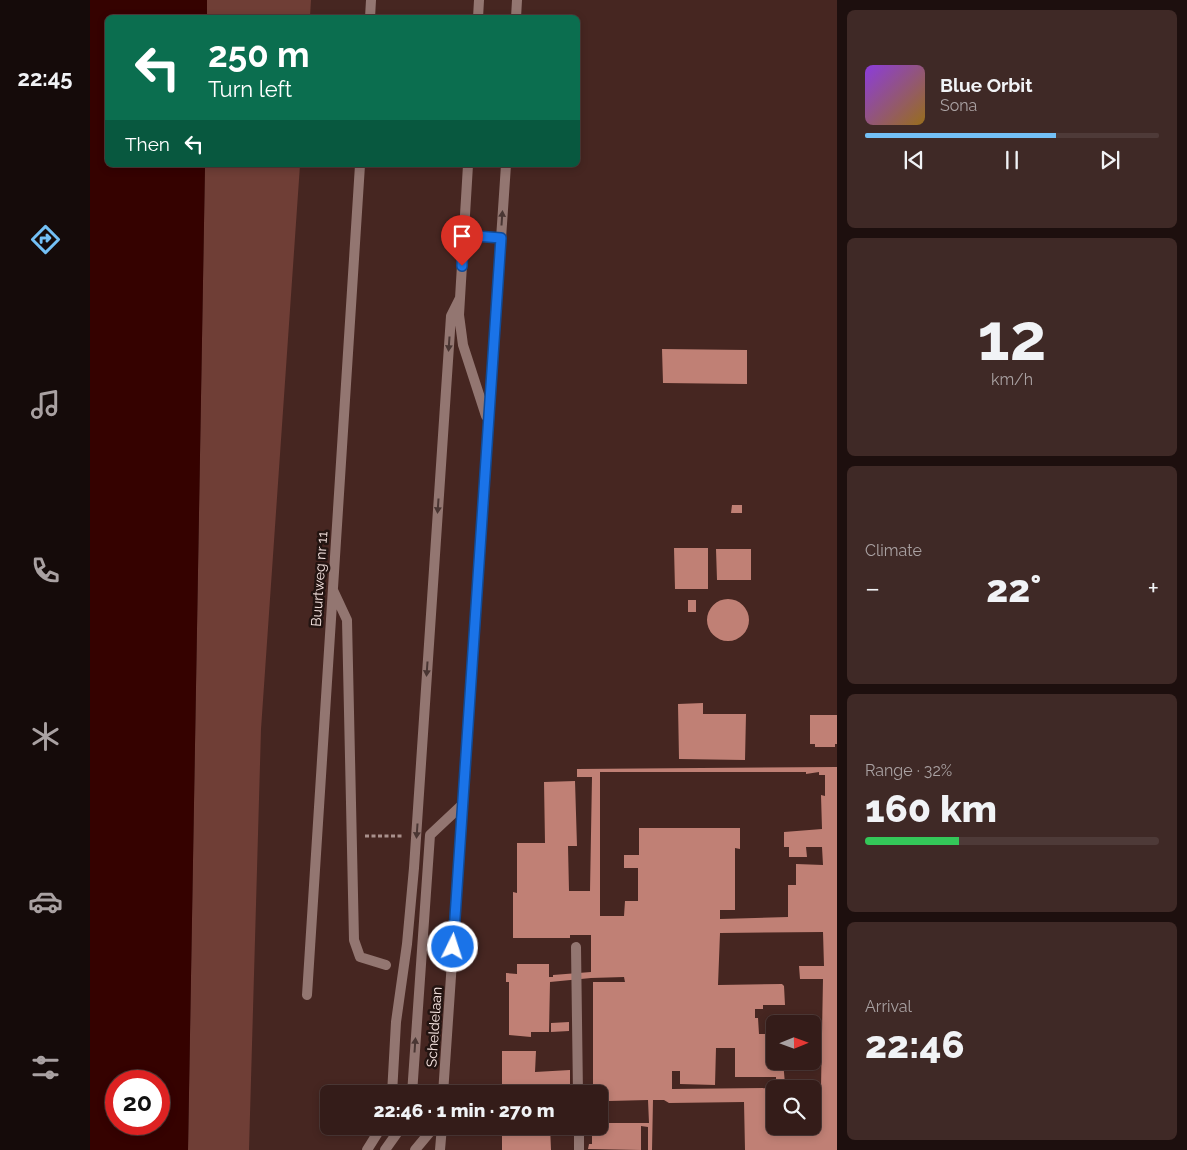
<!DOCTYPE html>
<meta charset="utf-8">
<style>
:root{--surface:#341c19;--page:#3f2926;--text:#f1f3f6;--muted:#a9a1a2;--line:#4e3a38;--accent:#73c0f6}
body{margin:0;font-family:Raleway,sans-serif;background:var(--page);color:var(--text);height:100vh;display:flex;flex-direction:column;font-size:19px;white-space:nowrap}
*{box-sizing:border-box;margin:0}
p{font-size:16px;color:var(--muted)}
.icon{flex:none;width:28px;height:28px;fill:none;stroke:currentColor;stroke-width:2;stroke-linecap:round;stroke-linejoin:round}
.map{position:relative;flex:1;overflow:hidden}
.details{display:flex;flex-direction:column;gap:10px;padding:10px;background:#1d0f0e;width:350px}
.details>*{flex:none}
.banner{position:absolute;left:15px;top:15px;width:475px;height:152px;border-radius:8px;box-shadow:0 2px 8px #0003,0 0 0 1px var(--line);background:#0b6e4f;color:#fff;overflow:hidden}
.needle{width:32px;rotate:89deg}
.controls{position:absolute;left:676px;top:1015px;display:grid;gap:10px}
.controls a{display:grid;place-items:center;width:55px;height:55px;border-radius:8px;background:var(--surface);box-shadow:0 2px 8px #0003,0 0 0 1px var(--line);font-size:25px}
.speed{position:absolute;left:15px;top:1070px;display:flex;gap:10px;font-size:25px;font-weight:700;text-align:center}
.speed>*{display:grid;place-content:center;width:65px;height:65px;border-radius:50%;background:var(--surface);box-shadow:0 2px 8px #0003,0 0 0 1px var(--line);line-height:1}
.speed .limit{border:8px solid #d22;background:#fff;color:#111}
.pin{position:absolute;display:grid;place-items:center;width:42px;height:42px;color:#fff;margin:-51px -21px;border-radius:50% 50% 50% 0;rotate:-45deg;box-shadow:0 0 5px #0007}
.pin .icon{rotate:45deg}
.me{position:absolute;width:55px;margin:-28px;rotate:4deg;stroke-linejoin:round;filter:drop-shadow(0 0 4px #0008)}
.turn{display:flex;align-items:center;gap:18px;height:105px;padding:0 20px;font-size:22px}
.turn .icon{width:65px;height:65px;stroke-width:2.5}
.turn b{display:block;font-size:35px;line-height:42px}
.then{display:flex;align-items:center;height:48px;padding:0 20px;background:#0003;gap:10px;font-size:19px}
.big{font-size:38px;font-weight:800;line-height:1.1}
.details .tile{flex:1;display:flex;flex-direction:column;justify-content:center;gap:8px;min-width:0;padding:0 18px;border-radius:8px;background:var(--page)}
.details .dial{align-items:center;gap:0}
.dial b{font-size:65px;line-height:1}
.song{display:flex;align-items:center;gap:15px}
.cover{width:60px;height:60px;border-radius:8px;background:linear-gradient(135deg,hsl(270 70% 55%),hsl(40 70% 35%))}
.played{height:5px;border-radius:2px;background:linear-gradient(90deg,var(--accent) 65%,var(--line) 65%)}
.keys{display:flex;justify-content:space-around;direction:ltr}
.heat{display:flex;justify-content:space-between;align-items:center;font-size:28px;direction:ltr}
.charge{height:8px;border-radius:4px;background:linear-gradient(90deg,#34c759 32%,var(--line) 0)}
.trip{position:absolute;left:230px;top:1085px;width:288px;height:50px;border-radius:8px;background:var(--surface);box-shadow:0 2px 8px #0003,0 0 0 1px var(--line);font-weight:800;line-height:50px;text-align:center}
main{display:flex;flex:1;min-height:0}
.dock{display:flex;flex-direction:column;width:90px;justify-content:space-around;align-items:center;background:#150b0a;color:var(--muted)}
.dock .icon{width:35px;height:35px}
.dock .active{color:var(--accent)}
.dock b{font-size:22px;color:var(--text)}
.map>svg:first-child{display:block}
.green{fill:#6f3e36}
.water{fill:#350200;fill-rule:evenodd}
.building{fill:#c08075;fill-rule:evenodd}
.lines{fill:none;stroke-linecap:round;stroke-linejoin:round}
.path{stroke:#a9908c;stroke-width:3;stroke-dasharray:4 2.5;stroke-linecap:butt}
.lane{stroke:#937671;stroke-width:10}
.oneway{fill:#4a3633}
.route-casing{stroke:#114b97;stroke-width:12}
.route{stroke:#1a73e8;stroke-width:9}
.labels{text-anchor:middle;stroke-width:5;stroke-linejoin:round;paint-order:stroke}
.street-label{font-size:14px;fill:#fdebe8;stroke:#231411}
</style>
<main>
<nav class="dock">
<b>22:45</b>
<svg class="icon active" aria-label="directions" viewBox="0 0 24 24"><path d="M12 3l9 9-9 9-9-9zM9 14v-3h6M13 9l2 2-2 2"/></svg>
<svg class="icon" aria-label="music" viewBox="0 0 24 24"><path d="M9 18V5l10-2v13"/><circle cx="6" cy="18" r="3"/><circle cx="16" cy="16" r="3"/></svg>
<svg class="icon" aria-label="phone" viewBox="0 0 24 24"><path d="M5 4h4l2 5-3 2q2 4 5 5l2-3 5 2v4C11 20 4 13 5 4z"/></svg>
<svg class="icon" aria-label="climate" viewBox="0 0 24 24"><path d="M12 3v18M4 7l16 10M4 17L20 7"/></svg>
<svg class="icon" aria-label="car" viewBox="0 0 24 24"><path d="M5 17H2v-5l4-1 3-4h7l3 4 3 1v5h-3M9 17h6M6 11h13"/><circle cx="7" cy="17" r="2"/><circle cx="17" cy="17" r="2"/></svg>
<svg class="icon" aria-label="filters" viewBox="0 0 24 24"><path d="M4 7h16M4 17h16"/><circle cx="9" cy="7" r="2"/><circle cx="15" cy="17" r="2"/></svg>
</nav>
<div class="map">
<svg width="747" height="1150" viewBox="0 0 747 1150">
<rect width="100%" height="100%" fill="#462621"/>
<path class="green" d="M117,0H221L220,17L117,18Z
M115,165H210L171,729L159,1150H98Z"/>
<path class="water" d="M0,0H117V17L18,18V165H115L98,1150H0ZM26,1081H69V1124H26Z"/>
<path class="building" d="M572,349L657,350V384L573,383Z
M642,505H652V513H641Z
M584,548H618V589H585Z
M626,549H661V580H627Z
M617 620a21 21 0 1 1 42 0a21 21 0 1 1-42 0Z
M598,600H606V612H598Z
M613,703V714H656L655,760L589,759L588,704Z
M720,715H747V744H745V747H725V744H720Z
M747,767V1150H655L654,1102L579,1103L574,1100H563L562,1150H558V1127L551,1126V1150L498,1149L499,1144H502V1126H509V1124L510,1095L503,1094V982H535L534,977L501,978L460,982L459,1032H441V1037L419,1035V982H416V973L427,974V964H459V977H463V975L501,972V935H480V938H423V892L427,893V843H455L454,782L485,781L487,846H478L479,891H500L502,777H487V769ZM510,772H716V774L729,772V775H735V796L731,795L732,829L694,832V847H699V857H717L716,847H732L733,865L706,864V885H698V917L630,919V910H645V848L650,849V828H549V855H534V868H548V901H535L534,916H510ZM733,932L734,966H709L710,979H733L731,1088H722V1126H685V1088L582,1089V1071H590V1084L625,1085L626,1048H645V1077H686V1084H695L693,1061H685V1034H669L668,1018H665V1009H673V1005H695L694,986L692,984L628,985L630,933ZM558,1100L559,1123H518L519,1101Z
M479,1022V1031L461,1032V1023Z
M412,1051H446L445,1072L480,1070V1090H412Z
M412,1126H460L461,1150H412Z"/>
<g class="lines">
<path class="path" d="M275,836H314"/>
<path class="lane" d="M280,18L281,0
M388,18L389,0
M426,18L427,0
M378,165L369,315L373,345L396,416
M373,235L411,238
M243,590L257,620L264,940L270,957L296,965
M486,947L488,1094
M217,995L270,165
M302,1094L306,1022L317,944L324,868L361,316L370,298
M322,1094L340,835L373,804
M353,1094L416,165
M489,1126V1150
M277,1150L292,1126
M295,1150L312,1126
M325,1150L345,1126
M350,1150L352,1126"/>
</g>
<defs><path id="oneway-solid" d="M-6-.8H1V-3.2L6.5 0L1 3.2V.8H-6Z" transform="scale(1.25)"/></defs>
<g class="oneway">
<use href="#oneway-solid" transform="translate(412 218) rotate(-86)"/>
<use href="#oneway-solid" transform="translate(359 344) rotate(94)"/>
<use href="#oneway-solid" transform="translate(348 506) rotate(94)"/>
<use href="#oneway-solid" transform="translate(337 669) rotate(94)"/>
<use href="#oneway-solid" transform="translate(327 831) rotate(94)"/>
<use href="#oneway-solid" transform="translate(325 1045) rotate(-86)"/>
</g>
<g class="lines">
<g class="route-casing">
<path id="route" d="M363,947L411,238L373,235L372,266"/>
</g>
<use href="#route" class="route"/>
</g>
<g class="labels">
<g class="street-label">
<text transform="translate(229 579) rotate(-86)" y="5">Buurtweg nr 11</text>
<text transform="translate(344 1027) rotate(-86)" y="5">Scheldelaan</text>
</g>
</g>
</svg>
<div class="controls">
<a><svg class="needle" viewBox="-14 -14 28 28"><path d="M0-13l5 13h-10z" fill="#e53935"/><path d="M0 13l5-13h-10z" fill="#a9a1a2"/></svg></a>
<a><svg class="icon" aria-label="search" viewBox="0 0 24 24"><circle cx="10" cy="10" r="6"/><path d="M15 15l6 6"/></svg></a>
</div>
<div class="speed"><div class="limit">20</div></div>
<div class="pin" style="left:372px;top:266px;background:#d93025"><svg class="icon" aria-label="arrive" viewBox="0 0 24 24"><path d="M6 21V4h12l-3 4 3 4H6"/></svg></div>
<svg class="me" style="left:363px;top:947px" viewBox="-20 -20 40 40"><circle r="17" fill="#1a73e8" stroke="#fff" stroke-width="3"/><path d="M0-11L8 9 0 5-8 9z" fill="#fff"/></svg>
<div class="trip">22:46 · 1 min · 270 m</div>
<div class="banner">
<div class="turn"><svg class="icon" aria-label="left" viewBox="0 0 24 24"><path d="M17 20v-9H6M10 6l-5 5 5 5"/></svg><div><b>250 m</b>Turn left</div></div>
<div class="then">Then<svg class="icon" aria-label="left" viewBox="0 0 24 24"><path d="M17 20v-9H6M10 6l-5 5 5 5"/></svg></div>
</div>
</div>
<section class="details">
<div class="tile">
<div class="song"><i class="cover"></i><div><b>Blue Orbit</b><p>Sona</p></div></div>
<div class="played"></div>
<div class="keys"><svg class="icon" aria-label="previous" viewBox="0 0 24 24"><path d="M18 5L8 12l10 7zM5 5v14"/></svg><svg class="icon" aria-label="pause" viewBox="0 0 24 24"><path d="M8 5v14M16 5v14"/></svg><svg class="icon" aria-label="next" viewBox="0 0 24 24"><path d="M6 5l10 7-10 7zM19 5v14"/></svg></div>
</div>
<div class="tile dial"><b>12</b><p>km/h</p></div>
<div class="tile"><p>Climate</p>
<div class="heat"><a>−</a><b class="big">22°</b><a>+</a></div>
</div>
<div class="tile"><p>Range · 32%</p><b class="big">160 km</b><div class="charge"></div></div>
<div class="tile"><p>Arrival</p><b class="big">22:46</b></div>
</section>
</main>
